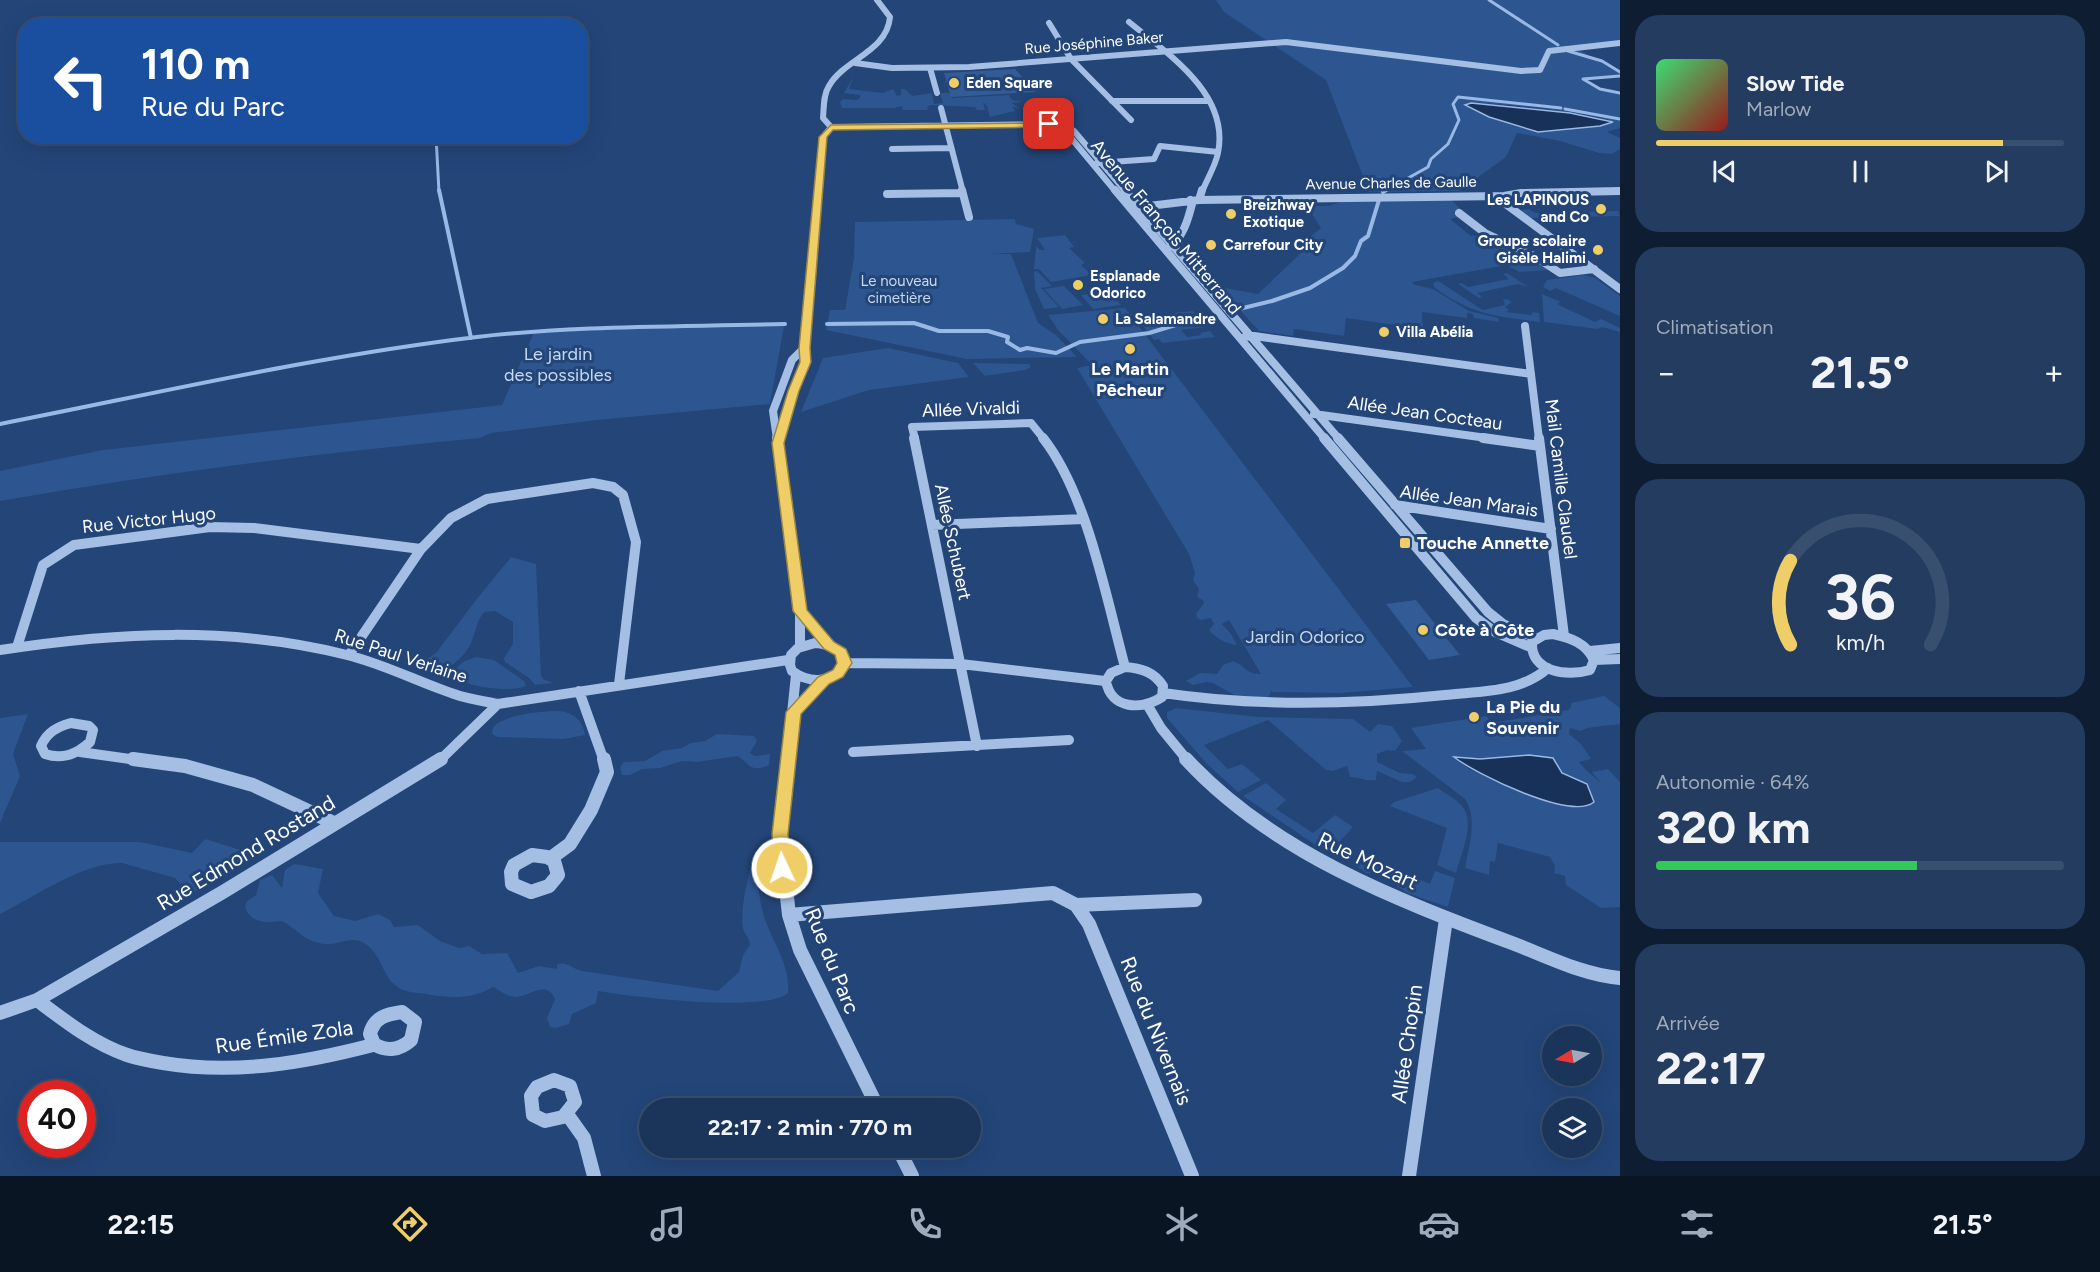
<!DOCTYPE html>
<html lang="fr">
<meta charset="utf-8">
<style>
:root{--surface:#1a345a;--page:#233c60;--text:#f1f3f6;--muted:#9faabb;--line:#384f70;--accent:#efcd67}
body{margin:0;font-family:Figtree,sans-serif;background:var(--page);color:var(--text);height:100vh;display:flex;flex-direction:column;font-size:22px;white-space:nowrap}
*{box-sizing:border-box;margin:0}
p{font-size:20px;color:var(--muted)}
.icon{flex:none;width:33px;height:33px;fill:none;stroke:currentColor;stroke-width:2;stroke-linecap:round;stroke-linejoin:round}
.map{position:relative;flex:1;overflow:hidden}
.sheet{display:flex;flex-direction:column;gap:15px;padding:15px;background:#0e1d32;width:480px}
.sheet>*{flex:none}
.top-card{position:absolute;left:18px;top:18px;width:570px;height:126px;border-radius:24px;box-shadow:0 6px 24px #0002,0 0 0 2px var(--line);background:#1a4fa0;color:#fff;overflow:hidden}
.needle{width:39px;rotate:260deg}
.buttons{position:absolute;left:1542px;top:1026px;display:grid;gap:12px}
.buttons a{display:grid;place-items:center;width:60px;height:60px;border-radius:50%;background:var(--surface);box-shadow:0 6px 24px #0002,0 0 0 2px var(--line);font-size:30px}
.speed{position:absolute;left:18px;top:1080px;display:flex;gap:12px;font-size:30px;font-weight:700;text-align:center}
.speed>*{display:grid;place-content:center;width:78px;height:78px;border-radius:50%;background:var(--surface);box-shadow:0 6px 24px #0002,0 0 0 2px var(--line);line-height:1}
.speed .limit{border:9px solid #d22;background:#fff;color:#111}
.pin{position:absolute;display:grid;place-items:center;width:51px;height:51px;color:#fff;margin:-26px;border-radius:12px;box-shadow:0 3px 9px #0006}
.me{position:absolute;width:66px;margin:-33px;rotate:357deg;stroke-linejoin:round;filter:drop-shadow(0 0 4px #0008)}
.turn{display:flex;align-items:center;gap:21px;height:126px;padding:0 24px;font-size:27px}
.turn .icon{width:78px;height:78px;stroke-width:2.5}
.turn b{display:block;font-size:42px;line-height:51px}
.big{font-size:45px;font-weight:700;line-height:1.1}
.sheet .card{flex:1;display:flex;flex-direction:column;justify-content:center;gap:9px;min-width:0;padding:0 21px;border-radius:24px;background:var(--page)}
.sheet .dial{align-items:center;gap:0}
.dial svg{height:156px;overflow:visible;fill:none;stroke:var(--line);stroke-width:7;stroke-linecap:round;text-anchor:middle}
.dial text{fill:var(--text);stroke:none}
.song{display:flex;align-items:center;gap:18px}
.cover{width:72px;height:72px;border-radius:9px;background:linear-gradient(135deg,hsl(140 70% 55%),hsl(0 70% 35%))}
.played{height:6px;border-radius:3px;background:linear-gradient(90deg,var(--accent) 85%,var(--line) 85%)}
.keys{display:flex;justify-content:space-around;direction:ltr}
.heat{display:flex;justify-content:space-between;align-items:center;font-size:33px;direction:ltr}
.charge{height:9px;border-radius:4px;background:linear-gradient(90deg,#34c759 64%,var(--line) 0)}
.trip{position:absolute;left:639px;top:1098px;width:342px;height:60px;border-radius:30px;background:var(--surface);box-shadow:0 6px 24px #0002,0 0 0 2px var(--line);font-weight:700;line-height:60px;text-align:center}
.dock{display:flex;height:96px;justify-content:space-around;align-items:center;background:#0a1524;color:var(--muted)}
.dock .icon{width:42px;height:42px}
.dock .active{color:var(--accent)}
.dock b{font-size:27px;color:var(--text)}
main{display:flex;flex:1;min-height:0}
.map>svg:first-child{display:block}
.green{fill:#2d5590;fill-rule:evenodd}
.water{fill:#183158;stroke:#98b9e5;stroke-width:1.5}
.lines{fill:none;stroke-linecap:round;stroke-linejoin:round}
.stream-far1{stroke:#98b9e5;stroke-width:3}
.stream{stroke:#98b9e5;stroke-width:4}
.building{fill:#335b95}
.minor-far3{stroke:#a4bee4;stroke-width:6}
.minor-far2{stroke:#a4bee4;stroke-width:8}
.minor-far1{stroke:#a4bee4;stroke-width:10}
.minor{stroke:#a4bee4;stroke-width:14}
.route{fill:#efcd67;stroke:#9b8543;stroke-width:1.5}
.poi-dot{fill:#efcd67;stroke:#234578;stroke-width:2}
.labels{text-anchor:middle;stroke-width:6;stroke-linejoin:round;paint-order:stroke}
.far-street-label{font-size:15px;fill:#fff;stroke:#234578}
.far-poi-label{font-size:15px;font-weight:bold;fill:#fff;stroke:#234578;text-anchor:start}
.far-park-label{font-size:15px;fill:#c7d9f3;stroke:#234578}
.street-label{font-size:18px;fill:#fff;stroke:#234578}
.park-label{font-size:18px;fill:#c7d9f3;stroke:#234578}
.poi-label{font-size:18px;font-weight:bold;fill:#fff;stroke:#234578;text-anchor:start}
.near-street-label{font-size:21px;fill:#fff;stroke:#234578}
</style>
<main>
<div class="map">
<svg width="1620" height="1176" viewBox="0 0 1620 1176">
<rect width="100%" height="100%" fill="#234578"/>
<path class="green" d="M1216,0H1620V41L1573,46L1620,73V76L1584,79L1607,92L1620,93V128L1607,132L1620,138V149L1612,154L1599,153L1560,141L1517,133L1506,157L1459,191L1369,192L1326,80L1224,12ZM1469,103C1490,102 1599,113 1613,122L1600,126L1544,132Z
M854,76L849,89L883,93L893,89L897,96L901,95V89H905L912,96L932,93L934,104L943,103L940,93H950L952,98L1009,95L1012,100L1022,102L1012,103L1020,109L1012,106L1015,111L990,117L987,106L983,102L985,110H977L975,107L931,105L927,107L928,110H903L902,106L894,108H842L840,102L843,99L857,100L860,98V95L844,93Z
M1450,198L1462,211L1453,212L1459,217L1450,219L1471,236C1495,234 1530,256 1549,270L1519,272L1507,265L1412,282L1415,285L1433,289L1469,311L1498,318L1499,322L1474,318L1473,314L1467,313V318L1422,312L1423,329L1346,318L1344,336L1294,329L1293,336L1259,331L1219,287L1258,294L1302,252L1306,240L1321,228L1307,206H1328L1344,201Z
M1529,209L1535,213L1618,211L1620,216L1531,218L1520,210Z
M1015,219L1016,224L1034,229L1030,252L990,254H1011L1038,323L1056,335L1077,357L967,359L826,330L830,310H845L854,258L855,222Z
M1065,235L1074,247L1069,248L1085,263L1081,265L1092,275L1051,282L1039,269H1034L1036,246L1040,250H1045L1037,238Z
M1037,271L1052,286L1041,288L1059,307L1044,309L1035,289L1034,272Z
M1507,273L1528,287L1518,284L1477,293L1482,297L1479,298L1458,284L1462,283L1468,287L1509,279L1503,274Z
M1584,275L1595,278L1620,296V316L1556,288L1550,291L1543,287L1547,280Z
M1438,281L1483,310L1505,305L1503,300L1507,299L1512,302L1505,307L1509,310L1506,312L1532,315V312L1539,313L1540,322C1495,316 1471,315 1434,287L1433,283Z
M1064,286L1083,305L1062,309L1044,289Z
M1108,291L1121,305L1093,309L1081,295Z
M1542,294L1561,302L1557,304L1595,322L1601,319L1620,328V332L1602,327L1598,329L1544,322Z
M1125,308L1413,687L1341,693L1272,692L1271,690L1270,695L1266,698L1238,697L1213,683L1207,682L1193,685L1186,681L1200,673L1217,674L1223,665L1233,661C1245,665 1247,675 1261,674L1229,620L1222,624L1231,634L1237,645C1226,644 1216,638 1209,630L1214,624L1211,618L1201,620L1197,618L1196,614L1204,603L1203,600L1197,597L1199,589L1193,580L1195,573L1189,554L1077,368L1092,365L1059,331L1048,315Z
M1193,311L1206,327L1181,330L1187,337L1201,335L1200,333L1210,331L1215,337L1162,343L1159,339L1154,340L1140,322L1145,321L1141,316Z
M784,326L770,404L597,420L491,433L480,438C320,453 159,473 0,501V471L103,450L502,405L535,330Z
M888,348L958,363L969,377L869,390L801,412L823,358Z
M973,363L1029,364L1031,367L1025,370L985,376Z
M511,557L536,564L541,675L543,679L553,683L535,685L529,678L505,662L504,658L513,644V622L495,611L484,612C476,622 476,632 471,643C466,656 452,665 441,673L415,664L412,660L427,659L436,653L476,600Z
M476,657L494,660L524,681L526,686C509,694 464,685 447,676L463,662Z
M1604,696L1620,708V724C1610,726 1587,726 1581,731L1570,728L1569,734L1581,744L1591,759L1579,762L1585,769L1601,783L1592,772L1608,769L1620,782V907L1601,908L1566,885L1565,876L1554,873L1555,866L1550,857L1498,843L1495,862L1490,861L1489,875L1465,868C1469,845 1478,820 1465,799L1402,751L1426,749L1411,728L1486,716L1492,723L1568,710L1571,707V703ZM1529,755L1553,758L1562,773L1587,784L1534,797L1469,769L1455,758H1514Z
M1176,708L1258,717L1353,719L1370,732L1378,724L1392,726L1402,741L1395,751L1387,750L1377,754V762L1400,773L1413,774L1417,777L1410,782H1402L1377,771L1376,780C1367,782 1358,777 1350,777L1347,766L1333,771L1326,770L1268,720L1204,745L1228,769L1242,764L1261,780L1238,792L1207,764L1167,718V712Z
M557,711C572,711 583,720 585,735L564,739L498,737L492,734L493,727C505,715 539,711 557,711Z
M28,714L13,754L20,776L0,823V718Z
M717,734L754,736L757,741L750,753L755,756L770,754L769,765C751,773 750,765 738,756L697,762L682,761L660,768L642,769L630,775H622L620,767L624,762L645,761L662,751L682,748L691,743L705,741Z
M1266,783L1286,800L1276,809L1313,833L1335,815L1353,827L1335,847L1320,848L1243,796Z
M1438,788C1446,794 1456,799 1462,806C1476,823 1461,854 1456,873L1437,865L1447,828L1390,806L1394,802Z
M205,839L254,854L189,895L175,878L122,863C84,862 34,897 0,914V842H140L192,853Z
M1365,858L1430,884L1435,871L1455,878L1448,907L1407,893L1390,881L1373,873H1366L1358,867V863Z
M294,864L323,869L318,893L334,916L355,921L378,914L390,920L394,927L418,925L440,941L459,948L469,946L482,954L507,953L518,973L539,966L557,969V965C565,960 573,969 582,971L718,991L739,972L743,955L750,945C750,937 744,935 743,928C740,911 747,882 751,865L756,866C758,882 759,898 763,913C770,938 791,965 788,993C767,1013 631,997 598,991L596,1003L572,1014L569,1024L556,1028L550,1027L547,1018L555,999C546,979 529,997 516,997C507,997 501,991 493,987C471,1000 449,998 426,994C415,992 403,993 395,985C380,972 381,951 362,942C349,936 339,945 326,944C306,943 298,930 282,921C266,923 251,924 245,907L247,901L256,895L260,880L272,875L282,888L285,870Z"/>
<path class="water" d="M1471,103L1570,113L1613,122L1600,126L1538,132L1489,117L1465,105Z
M1529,755L1553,758L1562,773L1587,784L1594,802C1571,821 1476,774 1454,757L1480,759Z"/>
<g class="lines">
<path class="stream-far1" d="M1489,0L1558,45
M1568,51L1602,61L1620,72
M1620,76L1583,79L1600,89L1620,93
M1565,109L1620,119
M436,136L439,192
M1383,192L1428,167L1431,159L1448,144L1459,120L1453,104L1458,97L1561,108"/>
<path class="stream" d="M439,190L471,338
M1383,192L1386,190
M1239,309L1272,301L1310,288L1343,268L1355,256L1361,241L1368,236L1379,200
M827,324L914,323L939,331H988L1008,337L1007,342L1020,350L1027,348L1056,353L1080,342L1149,333L1199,318
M0,424C158,393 317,356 477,337C579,325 683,327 785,324"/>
</g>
<path class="building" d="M1015,69L1036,92L951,97L944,73Z
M1416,600L1460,655L1429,660L1386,604Z"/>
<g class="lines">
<path class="minor-far3" d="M1129,22C1168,54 1230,94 1218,153C1215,167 1207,179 1202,192
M1049,23L1071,59L1131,120
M855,63L892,68L969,67L1286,42L1521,71L1540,70L1549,51L1620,43
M930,68L937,93
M1112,101H1209
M941,108L963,192
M1061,126L1116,192
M831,127L1049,124L1068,127L1074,131L1126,192
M831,127L823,118C824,108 823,95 829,86C844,59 887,52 890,17L877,0
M892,149L951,148
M1097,163L1154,159L1160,146L1218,152
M818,192L823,137L831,127
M1581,192L1620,191"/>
<path class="minor-far2" d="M962,190L969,217
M1115,190L1325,439
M1125,190L1339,439
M887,194L962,193
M1504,196L1507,205L1620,289
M1199,200L1504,196L1521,193L1620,191
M1132,208L1199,200L1202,190
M1459,213L1485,233L1534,256L1560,273L1594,269
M1168,248C1183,238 1188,220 1192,204L1190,200
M1525,326L1539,439
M1245,337L1254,336L1531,374
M1314,414L1494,439
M777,439L773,411L792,360L804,348
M779,439L794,391L806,362L804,348L818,190
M915,439L912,427L1031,423L1044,439"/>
<path class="minor-far1" d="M777,438L800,611V646
M914,438L977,746
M1043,438C1087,494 1106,597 1125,667
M1324,438L1476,618L1495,632L1530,647
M1338,438L1488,612L1503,624L1536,638
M1483,438L1540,446
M1539,438L1564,636
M778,443L780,438
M1395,505L1551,529
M932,525L1084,519
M800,611L829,645
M1553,634C1571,638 1586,643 1594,660L1590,670C1567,677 1530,672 1532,642L1544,635Z
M815,643C829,644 841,648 844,663C833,684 810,684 792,671L790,665L791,655L798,648Z
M17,647L43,565L74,545L210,527L254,528L421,549
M0,650C116,632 232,626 347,655C384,664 418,682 454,694C468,699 483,701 498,704L788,660
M1590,651L1620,648
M349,655L421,549L451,518L487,499L593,483L613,487L623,495L636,542L619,684
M1594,660L1620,659
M844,663L961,664L1105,681
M1125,667C1141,668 1154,672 1163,686L1162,697C1142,710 1111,710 1106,681L1111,673Z
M579,691L604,761
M1163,693C1257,707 1350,705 1445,695C1480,691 1520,693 1548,668
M1148,706L1161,728L1188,761
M794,712L824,680
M71,723L89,726L93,730L90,742C77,754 63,760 45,754L41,746C47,732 57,727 71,723Z
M80,752L144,761
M853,752L1069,740
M439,761L498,704
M787,761L796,675"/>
<path class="minor" d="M133,759L185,766L253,785L334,823
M788,759L780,834L789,915L800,950L878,1108
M1186,759C1273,853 1395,899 1512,943C1546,956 1583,975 1620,978
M532,855L547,857L554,861L558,875L549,886L531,892L512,884L511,872L514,865Z
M551,858L570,844L591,810L607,772L604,759
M1076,905L1195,900
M789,915L1053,893L1076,905L1089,924L1192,1176
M37,1000C65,1021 94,1044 127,1055C139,1059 151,1061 163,1063C234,1075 304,1063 373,1045
M402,1012L415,1022L411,1040C400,1050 387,1052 374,1044L370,1034C374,1017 387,1014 402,1012Z
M0,1013L37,1000L223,892L441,759
M554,1080L570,1086L575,1102L563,1117L545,1121L533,1115L531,1096L537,1087Z
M567,1114L584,1138L594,1176
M898,1148L912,1176
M1409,1176L1446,919"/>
</g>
<path class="route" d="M1052,123V126L1049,127L833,130L827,137L810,348L811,362L799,391L784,443L807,610L834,642L846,649L852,663L843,677L829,684L801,714L788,834L791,868L788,873L782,875L776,873L774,868L772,834L786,712L818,677L833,670L837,663L835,655L824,649L793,611L772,443L788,391L800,362L799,348L819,137L831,125Z"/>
<g class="poi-dot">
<circle cx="954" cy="83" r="6"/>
<circle cx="1601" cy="209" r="6"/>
<circle cx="1231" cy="214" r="6"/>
<circle cx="1211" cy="245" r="6"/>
<circle cx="1598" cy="250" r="6"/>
<circle cx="1078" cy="285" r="6"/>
<circle cx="1103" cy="319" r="6"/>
<circle cx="1384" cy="332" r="6"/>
<circle cx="1130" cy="349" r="6"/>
<rect x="1399" y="537" width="12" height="12" rx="3"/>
<circle cx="1423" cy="630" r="6"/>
<circle cx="1474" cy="717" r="6"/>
</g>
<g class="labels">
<g class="far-street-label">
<text transform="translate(1094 43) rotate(-5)" y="5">Rue Joséphine Baker</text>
<text transform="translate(1391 183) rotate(-1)" y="5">Avenue Charles de Gaulle</text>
</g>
<g class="far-poi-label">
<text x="966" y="88">Eden Square</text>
<text x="1589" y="205" text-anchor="end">Les LAPINOUS<tspan x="1589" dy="17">and Co</tspan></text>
<text x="1243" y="210">Breizhway<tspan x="1243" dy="17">Exotique</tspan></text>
<text x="1586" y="246" text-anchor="end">Groupe scolaire<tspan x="1586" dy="17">Gisèle Halimi</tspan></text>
<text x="1223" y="250">Carrefour City</text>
<text x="1090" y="281">Esplanade<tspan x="1090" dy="17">Odorico</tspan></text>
<text x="1115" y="324">La Salamandre</text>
<text x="1396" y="337">Villa Abélia</text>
</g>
<g class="far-park-label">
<text x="899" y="286">Le nouveau<tspan x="899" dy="17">cimetière</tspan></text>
</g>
<g class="street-label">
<text transform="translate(1166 227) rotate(50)" y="6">Avenue François Mitterrand</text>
<text transform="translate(971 409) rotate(-2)" y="6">Allée Vivaldi</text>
<text transform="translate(1425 413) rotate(8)" y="6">Allée Jean Cocteau</text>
<text transform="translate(1561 479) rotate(83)" y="6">Mail Camille Claudel</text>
<text transform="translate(1469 501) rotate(8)" y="6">Allée Jean Marais</text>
<text transform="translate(149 520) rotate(-6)" y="6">Rue Victor Hugo</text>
<text transform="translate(953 542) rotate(78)" y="6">Allée Schubert</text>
<text transform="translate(401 656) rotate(18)" y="6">Rue Paul Verlaine</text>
</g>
<g class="park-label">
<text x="558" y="360">Le jardin<tspan x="558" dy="21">des possibles</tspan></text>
<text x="1305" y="643">Jardin Odorico</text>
</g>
<g class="poi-label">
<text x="1130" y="375" text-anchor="middle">Le Martin<tspan x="1130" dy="21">Pêcheur</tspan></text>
<text x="1417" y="549">Touche Annette</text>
<text x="1435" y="636">Côte à Côte</text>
<text x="1486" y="713">La Pie du<tspan x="1486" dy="21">Souvenir</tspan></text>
</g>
<g class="near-street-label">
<text transform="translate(246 853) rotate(-31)" y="7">Rue Edmond Rostand</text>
<text transform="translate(1368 861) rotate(25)" y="7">Rue Mozart</text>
<text transform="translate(832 961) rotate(68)" y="7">Rue du Parc</text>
<text transform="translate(1156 1031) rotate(68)" y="7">Rue du Nivernais</text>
<text transform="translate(284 1037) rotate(-8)" y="7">Rue Émile Zola</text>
<text transform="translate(1407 1044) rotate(-82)" y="7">Allée Chopin</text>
</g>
</g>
</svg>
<div class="buttons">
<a><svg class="needle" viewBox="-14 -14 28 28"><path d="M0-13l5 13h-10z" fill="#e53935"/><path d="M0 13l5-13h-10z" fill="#9faabb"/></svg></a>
<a><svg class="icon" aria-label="layers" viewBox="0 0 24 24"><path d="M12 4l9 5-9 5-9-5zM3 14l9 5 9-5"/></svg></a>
</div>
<div class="speed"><div class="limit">40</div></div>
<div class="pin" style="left:1049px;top:124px;background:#d93025"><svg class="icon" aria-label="arrive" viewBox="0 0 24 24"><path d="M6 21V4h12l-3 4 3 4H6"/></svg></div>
<svg class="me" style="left:782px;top:868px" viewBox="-20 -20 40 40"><circle r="17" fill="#efcd67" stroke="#fff" stroke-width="3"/><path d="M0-11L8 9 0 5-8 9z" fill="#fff"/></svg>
<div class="trip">22:17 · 2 min · 770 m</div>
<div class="top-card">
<div class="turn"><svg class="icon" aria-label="left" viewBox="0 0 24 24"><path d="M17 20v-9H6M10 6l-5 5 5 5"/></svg><div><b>110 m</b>Rue du Parc</div></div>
</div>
</div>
<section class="sheet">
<div class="card">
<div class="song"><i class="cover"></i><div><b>Slow Tide</b><p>Marlow</p></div></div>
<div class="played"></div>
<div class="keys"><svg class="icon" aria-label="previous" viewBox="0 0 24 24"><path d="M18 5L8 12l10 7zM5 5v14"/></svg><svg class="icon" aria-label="pause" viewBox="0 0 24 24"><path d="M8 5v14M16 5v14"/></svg><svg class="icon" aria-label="next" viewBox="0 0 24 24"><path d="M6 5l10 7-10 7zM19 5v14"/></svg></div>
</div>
<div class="card"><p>Climatisation</p>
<div class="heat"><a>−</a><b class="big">21.5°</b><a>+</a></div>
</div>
<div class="card dial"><svg viewBox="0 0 100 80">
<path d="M14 69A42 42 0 1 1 86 69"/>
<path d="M14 69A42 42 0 0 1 14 26" stroke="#efcd67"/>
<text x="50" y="56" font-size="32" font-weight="700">36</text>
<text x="50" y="72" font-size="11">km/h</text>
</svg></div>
<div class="card"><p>Autonomie · 64%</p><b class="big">320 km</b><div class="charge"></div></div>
<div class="card"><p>Arrivée</p><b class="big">22:17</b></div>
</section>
</main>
<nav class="dock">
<b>22:15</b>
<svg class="icon active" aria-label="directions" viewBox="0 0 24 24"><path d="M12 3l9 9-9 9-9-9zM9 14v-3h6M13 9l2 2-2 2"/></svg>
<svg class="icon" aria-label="music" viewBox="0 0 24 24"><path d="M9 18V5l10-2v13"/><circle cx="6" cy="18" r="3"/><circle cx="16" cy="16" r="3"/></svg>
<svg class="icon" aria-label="phone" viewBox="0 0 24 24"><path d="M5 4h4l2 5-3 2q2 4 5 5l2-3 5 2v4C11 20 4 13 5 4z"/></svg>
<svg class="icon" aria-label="climate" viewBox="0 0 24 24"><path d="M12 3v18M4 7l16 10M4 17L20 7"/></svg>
<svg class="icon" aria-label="car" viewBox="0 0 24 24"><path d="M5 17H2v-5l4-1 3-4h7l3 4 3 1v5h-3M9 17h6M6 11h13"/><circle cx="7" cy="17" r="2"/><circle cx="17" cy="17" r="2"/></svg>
<svg class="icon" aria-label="filters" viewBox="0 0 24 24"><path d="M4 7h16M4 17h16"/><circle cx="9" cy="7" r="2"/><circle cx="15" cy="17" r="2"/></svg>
<b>21.5°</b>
</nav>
